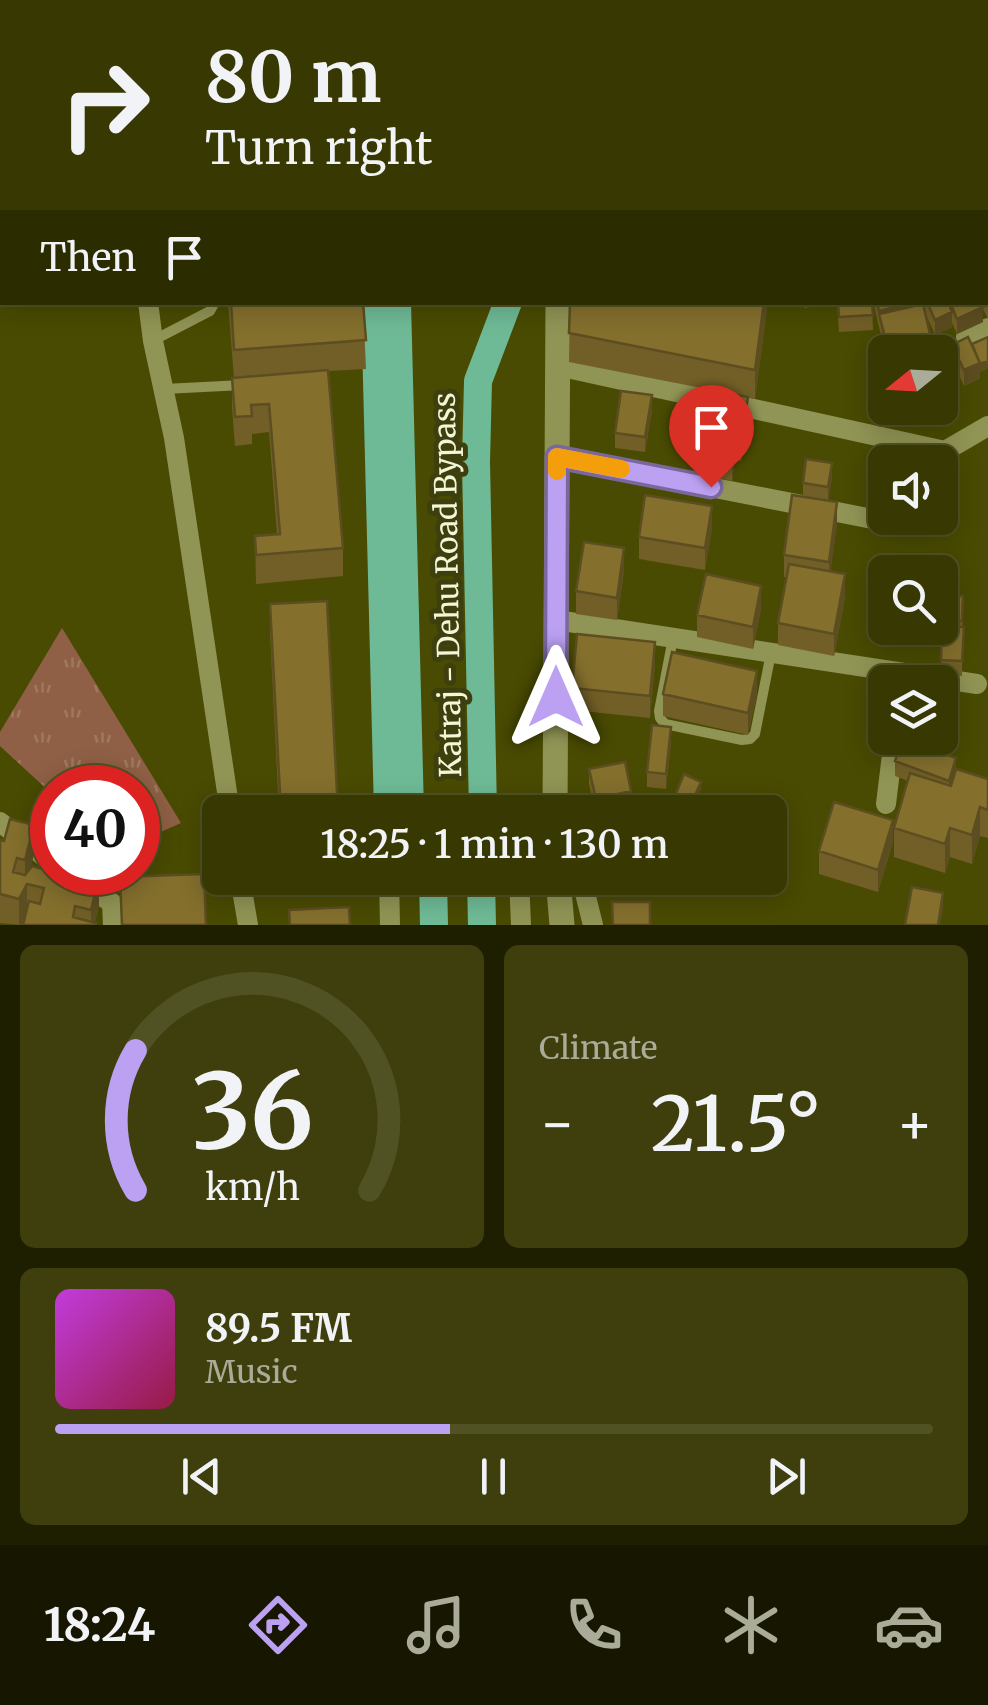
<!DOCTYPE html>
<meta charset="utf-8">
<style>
:root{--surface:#373802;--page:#3e3f0c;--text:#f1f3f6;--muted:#aaac99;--line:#515224;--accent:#bca0f2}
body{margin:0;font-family:Merriweather,serif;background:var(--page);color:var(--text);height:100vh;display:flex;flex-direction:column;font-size:38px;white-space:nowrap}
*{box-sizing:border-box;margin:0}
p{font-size:32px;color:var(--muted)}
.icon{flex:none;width:55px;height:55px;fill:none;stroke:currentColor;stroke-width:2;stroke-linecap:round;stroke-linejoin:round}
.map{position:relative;height:925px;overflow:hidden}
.panel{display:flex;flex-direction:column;gap:20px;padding:20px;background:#1e1f01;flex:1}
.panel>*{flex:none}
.banner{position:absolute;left:0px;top:0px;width:990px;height:305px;box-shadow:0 5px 25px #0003,0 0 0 2px var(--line);background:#373802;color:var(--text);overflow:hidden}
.needle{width:65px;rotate:252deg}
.buttons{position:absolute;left:868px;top:335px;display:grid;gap:20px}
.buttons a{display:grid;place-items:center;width:90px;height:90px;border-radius:15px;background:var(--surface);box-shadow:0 5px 25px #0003,0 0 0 2px var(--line);font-size:50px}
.speed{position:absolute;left:30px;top:765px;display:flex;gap:20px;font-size:50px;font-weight:700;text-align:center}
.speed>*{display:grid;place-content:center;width:130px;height:130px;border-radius:50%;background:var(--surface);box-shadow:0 5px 25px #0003,0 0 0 2px var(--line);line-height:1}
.speed .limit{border:15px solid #d22;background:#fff;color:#111}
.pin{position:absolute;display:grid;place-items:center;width:85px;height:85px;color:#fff;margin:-102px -42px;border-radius:50% 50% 50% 0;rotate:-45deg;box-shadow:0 0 10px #0007}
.pin .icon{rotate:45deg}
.me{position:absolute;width:110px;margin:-55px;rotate:0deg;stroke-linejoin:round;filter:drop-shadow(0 0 8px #0008)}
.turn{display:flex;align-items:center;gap:35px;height:210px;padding:0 40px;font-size:45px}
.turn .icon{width:130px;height:130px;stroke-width:2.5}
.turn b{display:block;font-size:70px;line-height:85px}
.then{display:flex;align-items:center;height:95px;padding:0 40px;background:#0003;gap:20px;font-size:38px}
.big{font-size:75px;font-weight:600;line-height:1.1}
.panel .widget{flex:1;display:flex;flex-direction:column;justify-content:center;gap:15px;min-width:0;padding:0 35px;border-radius:15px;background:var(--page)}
.panel .dial{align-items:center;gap:0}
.dial svg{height:260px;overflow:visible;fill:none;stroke:var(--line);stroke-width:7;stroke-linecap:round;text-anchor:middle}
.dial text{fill:var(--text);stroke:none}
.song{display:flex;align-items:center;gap:30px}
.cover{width:120px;height:120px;border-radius:15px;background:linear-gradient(135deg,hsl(290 70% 55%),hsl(340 70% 35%))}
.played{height:10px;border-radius:5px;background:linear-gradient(90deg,var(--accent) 45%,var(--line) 45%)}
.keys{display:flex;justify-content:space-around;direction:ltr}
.heat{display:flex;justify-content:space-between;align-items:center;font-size:55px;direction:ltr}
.panel .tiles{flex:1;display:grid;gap:20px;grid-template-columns:1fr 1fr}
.widget:last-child{grid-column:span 2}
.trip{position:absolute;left:202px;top:795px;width:585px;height:100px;border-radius:15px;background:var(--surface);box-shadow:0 5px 25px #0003,0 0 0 2px var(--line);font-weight:600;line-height:100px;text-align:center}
.dock{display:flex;height:160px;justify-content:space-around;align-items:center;background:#161601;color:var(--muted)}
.dock .icon{width:70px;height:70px}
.dock .active{color:var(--accent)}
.dock b{font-size:45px;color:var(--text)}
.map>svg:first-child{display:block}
.grass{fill:url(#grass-tufts)}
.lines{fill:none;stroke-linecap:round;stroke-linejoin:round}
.service{stroke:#909454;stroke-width:10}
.minor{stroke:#909454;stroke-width:20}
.tertiary{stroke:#909454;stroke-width:25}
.trunk{stroke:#6fba96;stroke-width:28}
.wall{fill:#725f27}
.shaded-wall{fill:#5c4e20}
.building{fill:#846f2d;stroke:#5c4e20;stroke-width:2.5}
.route-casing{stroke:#7a689d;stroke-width:25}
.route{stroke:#bca0f2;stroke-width:18}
.slow{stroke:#f59e0b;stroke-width:18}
.labels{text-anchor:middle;stroke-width:10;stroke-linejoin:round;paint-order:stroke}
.street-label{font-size:30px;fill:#f4f7d6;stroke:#3e3f0e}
</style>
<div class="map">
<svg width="988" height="925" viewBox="0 0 988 925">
<defs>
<pattern id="grass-tufts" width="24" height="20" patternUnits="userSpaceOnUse" patternTransform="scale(2.5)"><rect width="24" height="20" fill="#8f6045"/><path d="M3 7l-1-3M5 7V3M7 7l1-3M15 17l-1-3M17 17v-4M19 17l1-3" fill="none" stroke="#9f785f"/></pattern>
</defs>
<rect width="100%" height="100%" fill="#494b02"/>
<path class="grass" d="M62,628L181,823L138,842V788H52V794L0,746V732Z"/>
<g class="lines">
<path class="service" d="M154,340L210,311L215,302
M164,389L243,385
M673,638L659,711L660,718L665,724L742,740L750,739L755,734L771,653"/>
<path class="minor" d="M108,0L109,2
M0,195L2,194
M988,250V249
M148,302L153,341L174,438L230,812
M966,337L988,328
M558,366L945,451L988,426
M557,457L903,525
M556,620L977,684
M886,804L894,738
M0,822L52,863
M66,872L112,903L113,925
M240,878L248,925
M389,878L390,925
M519,878L521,925
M577,878L583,885L593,925"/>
<path class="tertiary" d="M673,2V0
M555,812L558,302
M558,878L562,925"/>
<path class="trunk" d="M377,2V0
M398,2L399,0
M501,2V0
M522,2V0
M375,302L388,812
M397,302L410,812
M483,812L476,462L478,381L508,302
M433,878L434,925
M481,878L482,925"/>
</g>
<path class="wall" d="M261,0H331V2H261Z
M604,0H650V2H604Z
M988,253V319L983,309V322L957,334L952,323V327L935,335L926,315L934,352H885L873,302H916V306L920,304V302H988Z
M228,302H363L366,369L328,371L343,548V576L256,584L255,536L277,534L269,432L252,434V444L235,446L232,407V378H234Z
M570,302H793V306L767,307L755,399L748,398V419L741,461L735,460L732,481L712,477V456L698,453V431L732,394L569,362Z
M804,302H872L873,330L839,332L837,303L804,308Z
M972,344L988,368L980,372V378L964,386L952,360V345Z
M652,411L645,452L615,448V433Z
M832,478L828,500L837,524L830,572L845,597L834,656L778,645V623L786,577H784V555L803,496V483Z
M712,528L705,570L639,559V537Z
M624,571L617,620L576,614V591Z
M940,595L963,596L962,676L941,675L942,635L919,634V628H940Z
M270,604L338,812H279L270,633Z
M761,609L753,649L697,637V615Z
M655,664L650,718L572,710V688Z
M757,693L748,735L663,716V694Z
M671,742L666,789L647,787V772Z
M895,761L956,769L988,779V838L980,836L972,864L950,857L945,873L894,857V828L908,781L895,776Z
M589,769L631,806L607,811L619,812H595L589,784Z
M701,789L691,811L675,804V796Z
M0,840L34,854L30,869L99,906L95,922L25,918L21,925L0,923Z
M893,842L878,892L819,874V851Z
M283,878H341V882L283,885Z"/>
<path class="shaded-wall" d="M764,302H767V311L755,399V370Z
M916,302V317L879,314V326V311Z
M983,307V322L957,334V319Z
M952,312V327L935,335V320Z
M930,334V349L887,352V345Z
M988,361V368L980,372V364Z
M980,363V378L964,386V370Z
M652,395V411L645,452V437Z
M748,397V419L741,461V439Z
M946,398V413L906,423V408H940V399Z
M735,438V460L732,481V459Z
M832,463V478L828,502V487Z
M837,502V524L829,584V562Z
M712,506V528L705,570V548Z
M624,548V571L617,620V598Z
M845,574V597L834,656V634Z
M761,586V609L753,649V627Z
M655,642V664L650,718V696Z
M757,671V693L748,735V713Z
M671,727V742L666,789V774Z
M956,758V774L949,796V781Z
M701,782V789L691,811V804Z
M631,791V806L596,812V799Z
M980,807V836L972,864V835Z
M893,820V842L878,892V870Z
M34,825V854L25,889L27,884V913L21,925H19V899L25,889V860Z
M950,828V857L945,873V844Z
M99,877V906L94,925H91V910Z
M943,893V908L940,925H938Z"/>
<path class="building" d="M30,0H57L58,2L66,1V2H27Z
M262,0H331V1L273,2H263Z
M605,0H637L607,2H605Z
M703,0H737V2H703Z
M741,0H778V2H741Z
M783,0H809V2H783Z
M818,0H837V2H818Z
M859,0H885V2H859Z
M893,0H913L912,2H893Z
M918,0H941V2H918Z
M949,0H978V2H949Z
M231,302H363L366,340L234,350Z
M570,302H764L755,370L569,333Z
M838,302H872L873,315L839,317Z
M877,302H915L879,311Z
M927,302H948L952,312L935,320Z
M950,302H981L983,307L957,319Z
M923,304L930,334L887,345L879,314Z
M968,337L980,363L964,370L952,345Z
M988,337V361L980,364L972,344Z
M931,340L934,352H892V350Z
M328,370L343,548L256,555L255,536L280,534L269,404L251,405L252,416L235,417L232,378Z
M940,376L946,398L940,399Z
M705,389L748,397L741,439L735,438L732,459L712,455L716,434L698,431Z
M621,391L652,395L645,437L615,433Z
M806,459L832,463L828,487L803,483Z
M645,495L712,506L705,548L639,537Z
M792,495L837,502L829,562L784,555Z
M584,542L624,548L617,598L576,591Z
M789,564L845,574L834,634L778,623Z
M706,574L761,586L753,627L697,615Z
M940,595L963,596L962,621L940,620Z
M327,601L338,812H281L270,604Z
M942,626L964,627L962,661L941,660Z
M577,634L655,642L650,696L572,688Z
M672,652L757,671L748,713L663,694Z
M652,725L671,727L666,774L647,772Z
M903,739L956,758L949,781L895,761Z
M625,762L631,791L596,799L589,769Z
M956,769L988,779V810L980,807L972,835L950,828L945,844L894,828L910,773L951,786Z
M684,774L701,782L691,804L675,796Z
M834,802L893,820L878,870L819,851Z
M10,819L34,825L25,860L17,858L13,872L25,875L32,866L72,877L77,872L99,877L91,910L75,906L73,917L96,923L95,925H23L29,901L40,904L44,888L27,884L19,899L0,894V840L4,841Z
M204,874L206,925H122L120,877Z
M912,887L943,893L938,925H905Z
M612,902H650V925H613Z
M349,907L350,925H290L289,910Z"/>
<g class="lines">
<g class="route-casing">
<path id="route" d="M556,697L557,457L711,487"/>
</g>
<use href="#route" class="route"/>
<path class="slow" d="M557,471V457L621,469"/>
</g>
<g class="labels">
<g class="street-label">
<text transform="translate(448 585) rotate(-91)" y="10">Katraj - Dehu Road Bypass</text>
</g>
</g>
</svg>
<div class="buttons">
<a><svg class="needle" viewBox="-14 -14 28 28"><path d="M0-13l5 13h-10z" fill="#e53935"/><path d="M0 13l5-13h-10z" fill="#aaac99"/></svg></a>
<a><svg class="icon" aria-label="sound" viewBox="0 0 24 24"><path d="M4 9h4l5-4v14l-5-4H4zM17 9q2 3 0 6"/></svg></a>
<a><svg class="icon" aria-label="search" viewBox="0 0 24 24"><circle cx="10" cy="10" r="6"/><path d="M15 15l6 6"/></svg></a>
<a><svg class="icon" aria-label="layers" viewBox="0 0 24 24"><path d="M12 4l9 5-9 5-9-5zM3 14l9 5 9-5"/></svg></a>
</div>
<div class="speed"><div class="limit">40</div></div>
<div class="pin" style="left:711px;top:487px;background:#d93025"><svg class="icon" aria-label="arrive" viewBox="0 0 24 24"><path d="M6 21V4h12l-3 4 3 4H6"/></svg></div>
<svg class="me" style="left:556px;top:697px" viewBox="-20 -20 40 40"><path d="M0-17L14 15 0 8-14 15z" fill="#bca0f2" stroke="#fff" stroke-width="4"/></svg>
<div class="trip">18:25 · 1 min · 130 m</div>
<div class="banner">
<div class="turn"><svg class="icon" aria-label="right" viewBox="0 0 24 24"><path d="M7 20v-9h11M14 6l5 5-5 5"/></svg><div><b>80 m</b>Turn right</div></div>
<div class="then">Then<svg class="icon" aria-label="arrive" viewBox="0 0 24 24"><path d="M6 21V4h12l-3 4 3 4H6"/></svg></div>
</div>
</div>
<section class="panel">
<div class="tiles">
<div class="widget dial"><svg viewBox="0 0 100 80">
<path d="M14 69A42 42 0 1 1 86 69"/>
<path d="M14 69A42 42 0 0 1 14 26" stroke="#bca0f2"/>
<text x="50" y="56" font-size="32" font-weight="700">36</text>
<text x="50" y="72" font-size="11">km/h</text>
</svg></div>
<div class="widget"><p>Climate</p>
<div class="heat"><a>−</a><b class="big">21.5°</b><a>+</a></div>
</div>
<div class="widget">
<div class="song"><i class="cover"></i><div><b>89.5 FM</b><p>Music</p></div></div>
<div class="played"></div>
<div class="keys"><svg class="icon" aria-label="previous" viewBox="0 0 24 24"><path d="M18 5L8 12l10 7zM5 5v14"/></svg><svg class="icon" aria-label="pause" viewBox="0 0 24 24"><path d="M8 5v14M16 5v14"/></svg><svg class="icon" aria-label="next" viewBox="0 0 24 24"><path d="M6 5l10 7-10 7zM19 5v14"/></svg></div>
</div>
</div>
</section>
<nav class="dock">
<b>18:24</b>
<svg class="icon active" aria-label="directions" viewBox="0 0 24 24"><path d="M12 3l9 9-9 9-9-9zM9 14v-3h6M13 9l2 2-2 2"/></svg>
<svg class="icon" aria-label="music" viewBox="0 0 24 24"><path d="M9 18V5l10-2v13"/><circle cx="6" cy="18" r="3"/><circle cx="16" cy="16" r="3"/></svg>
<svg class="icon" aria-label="phone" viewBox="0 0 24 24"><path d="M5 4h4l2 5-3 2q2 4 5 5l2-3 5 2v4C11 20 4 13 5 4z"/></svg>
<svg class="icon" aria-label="climate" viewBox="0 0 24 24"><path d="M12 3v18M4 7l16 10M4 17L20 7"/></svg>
<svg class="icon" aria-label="car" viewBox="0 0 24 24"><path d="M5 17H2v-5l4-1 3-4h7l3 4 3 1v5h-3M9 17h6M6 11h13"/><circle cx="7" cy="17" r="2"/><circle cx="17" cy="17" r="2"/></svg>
</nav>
